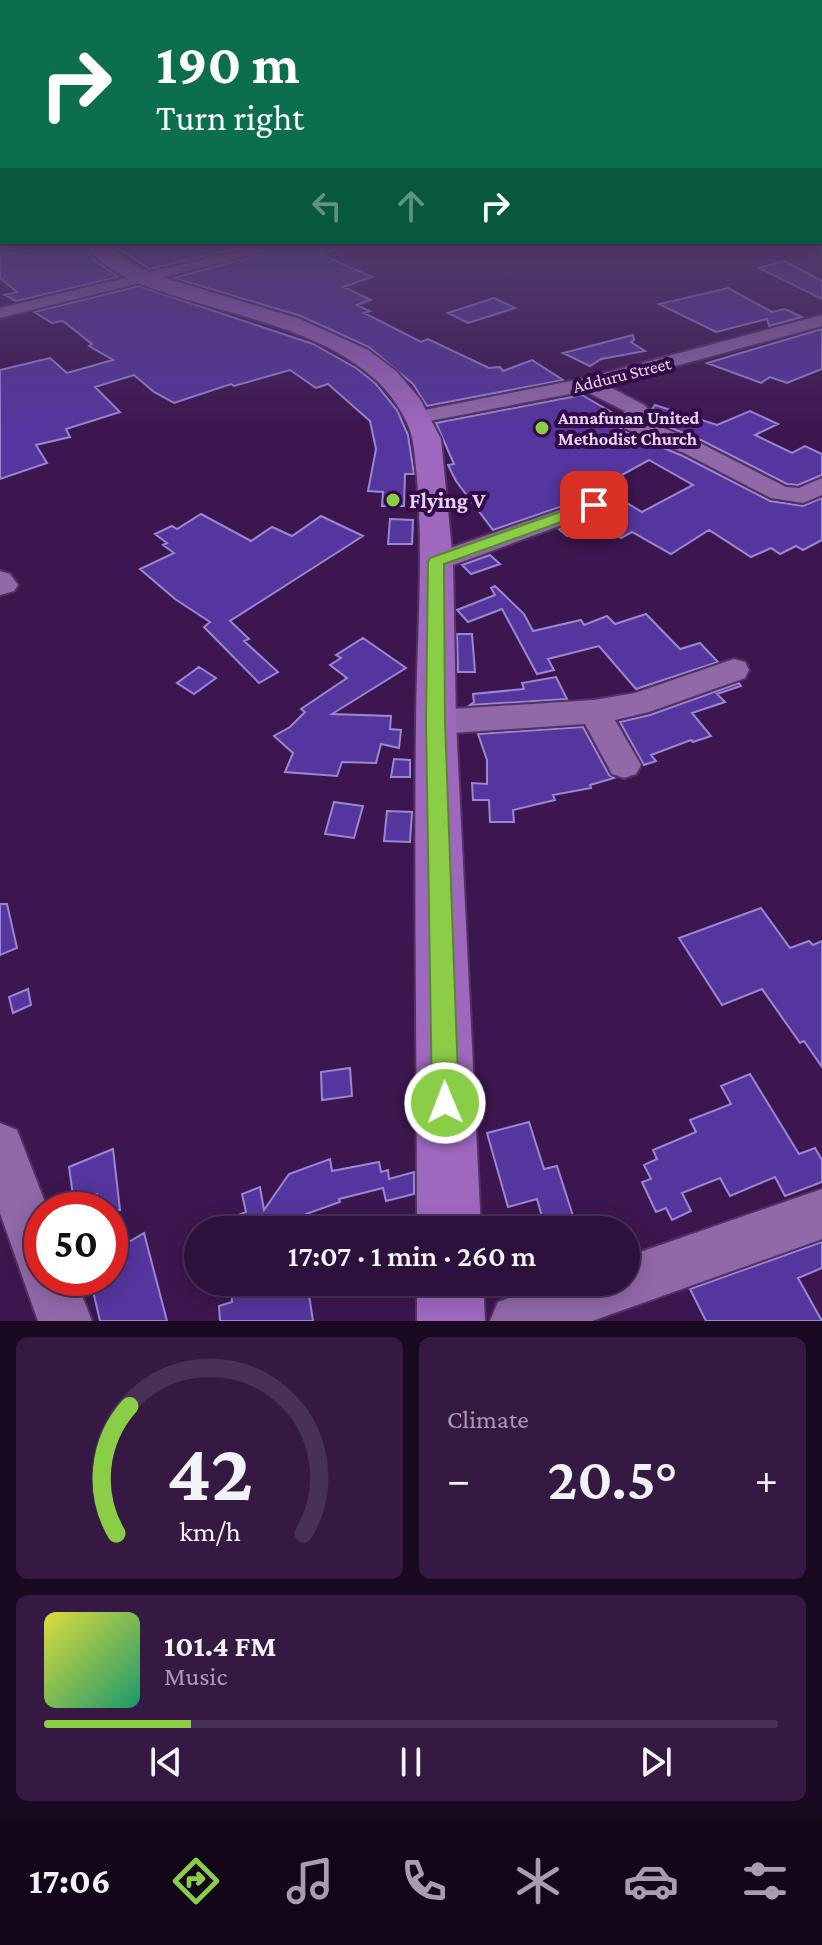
<!DOCTYPE html>
<meta charset="utf-8">
<style>
:root{--surface:#2e103c;--page:#361943;--text:#f1f3f6;--muted:#a79daf;--line:#493056;--accent:#8ace47}
body{margin:0;font-family:"Crimson Pro",serif;background:var(--page);color:var(--text);height:100vh;display:flex;flex-direction:column;font-size:30px;white-space:nowrap}
*{box-sizing:border-box;margin:0}
p{font-size:26px;color:var(--muted)}
.icon{flex:none;width:44px;height:44px;fill:none;stroke:currentColor;stroke-width:2;stroke-linecap:round;stroke-linejoin:round}
.map{position:relative;height:1321px;overflow:hidden}
.drawer{display:flex;flex-direction:column;gap:16px;padding:16px;background:#190921;flex:1}
.drawer>*{flex:none}
.hud{position:absolute;left:0px;top:0px;width:822px;height:244px;box-shadow:0 4px 20px #0003,0 0 0 2px var(--line);background:#0b6e4f;color:#fff;overflow:hidden}
.speed{position:absolute;left:24px;top:1192px;display:flex;gap:16px;font-size:40px;font-weight:700;text-align:center}
.speed>*{display:grid;place-content:center;width:104px;height:104px;border-radius:50%;background:var(--surface);box-shadow:0 4px 20px #0003,0 0 0 2px var(--line);line-height:1}
.speed .limit{border:12px solid #d22;background:#fff;color:#111}
.pin{position:absolute;display:grid;place-items:center;width:68px;height:68px;color:#fff;margin:-34px;border-radius:16px;box-shadow:0 4px 12px #0006}
.me{position:absolute;width:88px;margin:-44px;rotate:359deg;stroke-linejoin:round;filter:drop-shadow(0 0 6px #0008)}
.turn{display:flex;align-items:center;gap:28px;height:168px;padding:0 24px;font-size:36px}
.turn .icon{width:104px;height:104px;stroke-width:2.5}
.turn b{display:block;font-size:56px;line-height:68px}
.lanes{display:flex;align-items:center;height:76px;padding:0 24px;background:#0003;justify-content:center;gap:40px;direction:ltr}
.lanes .off{opacity:.35}
.big{font-size:60px;font-weight:600;line-height:1.1}
.drawer .card{flex:1;display:flex;flex-direction:column;justify-content:center;gap:12px;min-width:0;padding:0 28px;border-radius:12px;background:var(--page)}
.drawer .dial{align-items:center;gap:0}
.dial svg{height:208px;overflow:visible;fill:none;stroke:var(--line);stroke-width:7;stroke-linecap:round;text-anchor:middle}
.dial text{fill:var(--text);stroke:none}
.song{display:flex;align-items:center;gap:24px}
.cover{width:96px;height:96px;border-radius:12px;background:linear-gradient(135deg,hsl(60 70% 55%),hsl(160 70% 35%))}
.played{height:8px;border-radius:4px;background:linear-gradient(90deg,var(--accent) 20%,var(--line) 20%)}
.keys{display:flex;justify-content:space-around;direction:ltr}
.heat{display:flex;justify-content:space-between;align-items:center;font-size:44px;direction:ltr}
.drawer .tiles{flex:1;display:grid;gap:16px;grid-template-columns:1fr 1fr}
.card:last-child{grid-column:span 2}
.trip{position:absolute;left:184px;top:1216px;width:456px;height:80px;border-radius:40px;background:var(--surface);box-shadow:0 4px 20px #0003,0 0 0 2px var(--line);font-weight:600;line-height:80px;text-align:center}
.tabs{display:flex;height:128px;justify-content:space-around;align-items:center;background:#120618;color:var(--muted)}
.tabs .icon{width:56px;height:56px}
.tabs .current{color:var(--accent)}
.tabs b{font-size:36px;color:var(--text)}
.map>svg:first-child{display:block}
.building{fill:#55369e;stroke:#9789d1;stroke-width:2;fill-rule:evenodd}
.lines{fill:none;stroke-linecap:round;stroke-linejoin:round}
.minor-casing{stroke:#523262;stroke-width:4}
.major-casing{stroke:#523262;stroke-width:4}
.minor{fill:#9169a9;fill-rule:evenodd}
.major{fill:#9f68bf;fill-rule:evenodd}
.route{fill:#8ace47;stroke:#5a862e;stroke-width:2}
.poi-dot{fill:#8ace47;stroke:#320a45;stroke-width:3}
.labels{text-anchor:middle;stroke-width:8;stroke-linejoin:round;paint-order:stroke}
.far-street-label{font-size:18px;fill:#e8d2f5;stroke:#320a45}
.far-poi-label{font-size:18px;font-weight:bold;fill:#e8d2f5;stroke:#320a45;text-anchor:start}
.poi-label{font-size:22px;font-weight:bold;fill:#e8d2f5;stroke:#320a45;text-anchor:start}
</style>
<div class="map">
<svg width="822" height="1321" viewBox="0 0 822 1321">
<rect width="100%" height="100%" fill="#3d1650"/>
<path class="building" d="M68,244H81L92,258L118,277L16,301L5,295L17,292L0,278V256Z
M111,244H253L150,269Z
M298,244H337L338,248L320,254L372,277L343,287L371,300L357,305L370,311L364,313L380,321L421,342L428,339L489,368L500,367L503,371L532,360L563,380L427,406L413,384L369,347L301,316L174,278Z
M784,261L822,281V299L759,268Z
M139,286L313,344L356,368L375,383L397,410L408,435L414,474H405L404,506H382L383,492L368,491L376,449L370,421L328,384L316,388L290,370L234,386L231,384L174,403L154,392L134,375L95,387L120,412L66,429L70,437L36,445L47,463L0,479V370L50,358L67,373L113,360L89,346L92,344L63,321L52,323L34,312Z
M728,288L772,312L785,309L802,317L769,326L767,319L716,332L659,304Z
M494,298L515,308L468,323L448,313Z
M822,329V369L787,383L770,377L761,383L707,363Z
M633,335L634,340L631,342L645,351L601,359L590,366L563,353Z
M582,395L618,416L616,422L623,431L683,456L770,501L803,506L822,498V540L803,550L796,546L780,554L771,548L751,557L709,530L671,554L632,532L621,538L599,524L567,536L559,529L606,512L609,507L606,498L595,495L493,530L456,481L448,465L454,464L436,423ZM649,460L693,485L642,512L600,487Z
M655,405L717,425L750,411L778,424L755,435L792,453L805,446L822,454V475L798,485L787,484L701,440L646,418Z
M201,514L251,541L272,527L292,536L321,516L363,536L230,621L249,639L244,641L278,672L259,683L204,627L210,622L175,599L140,569L174,553L163,545L167,543L155,534L172,526L177,529Z
M390,519L413,520L412,544H388Z
M490,555L500,564L471,574L462,565Z
M495,586L524,614L533,631L581,620L584,625L607,616L615,624L646,614L680,649L700,643L718,662L636,689L599,646L548,659L554,670L537,674L502,609L468,622L457,610L495,595L491,588Z
M457,634H472L475,672H458Z
M363,638L406,668L332,714L391,716L390,729L401,730L399,748L381,744L376,763L342,762L337,776L285,772L293,753L274,736L290,727L305,712L301,709L347,678L330,665L341,658L336,655Z
M199,667L216,678L194,694L177,683Z
M556,677L567,699L470,705L474,702L473,694L524,689L522,683Z
M739,683L741,686L717,694L725,702L692,713L711,736L693,742L691,740L651,755L656,761L644,765L620,722L650,715Z
M583,727L609,775L614,778L590,785L591,788L553,795L555,800L513,810L514,822H490L489,800H473L472,783L487,784V760L478,734Z
M394,759L410,760V777H391Z
M334,802L363,806L354,838L325,834Z
M387,811L412,812L410,842L384,841Z
M0,904H7L17,948L0,955Z
M761,908L790,948L809,941L813,945L822,941V1067L804,1041L800,1043L762,989L722,1005L679,938Z
M28,989L31,1005L13,1013L9,997Z
M350,1068L352,1096L322,1100L321,1072Z
M750,1074L799,1154L815,1148L822,1160V1182L785,1196L775,1177L730,1196L720,1178L682,1193L691,1211L672,1220L666,1208L656,1212L642,1182L651,1179L644,1165L657,1159L653,1150L696,1132L690,1120L731,1104L721,1086Z
M529,1122L544,1169L557,1166L574,1219L545,1227L537,1199L508,1207L487,1133Z
M113,1149L120,1210H100L97,1194L74,1203L69,1167Z
M330,1159L332,1171L379,1162L381,1172L388,1170L389,1179L414,1172V1194L386,1201L383,1188L339,1199L340,1202L306,1214L308,1226L297,1230H203L246,1212L242,1194L260,1187L264,1210L289,1174Z
M144,1233L167,1321H100L90,1278H110V1253Z
M822,1242V1268L798,1278L822,1321H706L690,1289Z
M239,1282H307L313,1321H220L219,1306L232,1302L231,1285Z"/>
<g class="lines">
<g class="minor-casing">
<path id="minor" d="M267,244H295L0,318V308Z
M822,315V326L606,385L644,405L648,409L641,419L700,443L786,487L799,488L822,478V495L803,503L771,498L684,453L624,428L619,420L625,411L585,391L419,423L408,417L419,411L586,378Z
M594,498L603,500L606,505L603,510L445,568H427L423,562L427,556Z
M0,571L10,574L18,585L14,591L0,595Z
M734,659L745,662L749,670L745,678L649,712L615,720L641,765L636,774L624,778L612,774L585,724L436,734L425,730L420,722L425,714L436,710L594,700L635,693Z
M0,1123L17,1130L48,1210H42V1278H75L92,1321H38L0,1213Z
M822,1189V1239L592,1321H490L498,1302L553,1282H626V1257Z"/>
</g>
<g class="major-casing">
<path id="major" d="M84,244H105L132,264L155,275L300,319L368,350L396,371L420,399L441,439L453,562L456,722L481,1230H417C417,1060 414,891 416,721C417,629 426,534 413,442C410,421 392,395 377,381C327,335 258,321 195,302C156,290 109,278 84,244Z
M417,1282H483L485,1321H417Z"/>
</g>
<use href="#minor" class="minor"/>
<use href="#major" class="major"/>
</g>
<linearGradient id="sky" x2="0" y2="1"><stop stop-color="#220c2c"/><stop offset="0.57" stop-color="#513c6f"/><stop offset="1" stop-color="#513c6f" stop-opacity="0"/></linearGradient>
<rect width="822" height="429" fill="url(#sky)"/>
<path class="route" d="M594,500L600,502V508L444,564L445,722L459,1103L455,1113L445,1117L436,1113L432,1103L426,722L428,562L430,558Z"/>
<g class="poi-dot">
<circle cx="542" cy="428" r="8"/>
<circle cx="393" cy="500" r="8"/>
</g>
<g class="labels">
<g class="far-street-label">
<text transform="translate(622 375) rotate(-14)" y="6">Adduru Street</text>
</g>
<g class="far-poi-label">
<text x="558" y="424">Annafunan United<tspan x="558" dy="21">Methodist Church</tspan></text>
</g>
<g class="poi-label">
<text x="409" y="508">Flying V</text>
</g>
</g>
</svg>
<div class="speed"><div class="limit">50</div></div>
<div class="pin" style="left:594px;top:505px;background:#d93025"><svg class="icon" aria-label="arrive" viewBox="0 0 24 24"><path d="M6 21V4h12l-3 4 3 4H6"/></svg></div>
<svg class="me" style="left:445px;top:1103px" viewBox="-20 -20 40 40"><circle r="17" fill="#8ace47" stroke="#fff" stroke-width="3"/><path d="M0-11L8 9 0 5-8 9z" fill="#fff"/></svg>
<div class="trip">17:07 · 1 min · 260 m</div>
<div class="hud">
<div class="turn"><svg class="icon" aria-label="right" viewBox="0 0 24 24"><path d="M7 20v-9h11M14 6l5 5-5 5"/></svg><div><b>190 m</b>Turn right</div></div>
<div class="lanes"><svg class="icon off" aria-label="left" viewBox="0 0 24 24"><path d="M17 20v-9H6M10 6l-5 5 5 5"/></svg><svg class="icon off" aria-label="ahead" viewBox="0 0 24 24"><path d="M12 20V5M6 11l6-6 6 6"/></svg><svg class="icon" aria-label="right" viewBox="0 0 24 24"><path d="M7 20v-9h11M14 6l5 5-5 5"/></svg></div>
</div>
</div>
<section class="drawer">
<div class="tiles">
<div class="card dial"><svg viewBox="0 0 100 80">
<path d="M14 69A42 42 0 1 1 86 69"/>
<path d="M14 69A42 42 0 0 1 19 20" stroke="#8ace47"/>
<text x="50" y="56" font-size="32" font-weight="700">42</text>
<text x="50" y="72" font-size="11">km/h</text>
</svg></div>
<div class="card"><p>Climate</p>
<div class="heat"><a>−</a><b class="big">20.5°</b><a>+</a></div>
</div>
<div class="card">
<div class="song"><i class="cover"></i><div><b>101.4 FM</b><p>Music</p></div></div>
<div class="played"></div>
<div class="keys"><svg class="icon" aria-label="previous" viewBox="0 0 24 24"><path d="M18 5L8 12l10 7zM5 5v14"/></svg><svg class="icon" aria-label="pause" viewBox="0 0 24 24"><path d="M8 5v14M16 5v14"/></svg><svg class="icon" aria-label="next" viewBox="0 0 24 24"><path d="M6 5l10 7-10 7zM19 5v14"/></svg></div>
</div>
</div>
</section>
<nav class="tabs">
<b>17:06</b>
<svg class="icon current" aria-label="directions" viewBox="0 0 24 24"><path d="M12 3l9 9-9 9-9-9zM9 14v-3h6M13 9l2 2-2 2"/></svg>
<svg class="icon" aria-label="music" viewBox="0 0 24 24"><path d="M9 18V5l10-2v13"/><circle cx="6" cy="18" r="3"/><circle cx="16" cy="16" r="3"/></svg>
<svg class="icon" aria-label="phone" viewBox="0 0 24 24"><path d="M5 4h4l2 5-3 2q2 4 5 5l2-3 5 2v4C11 20 4 13 5 4z"/></svg>
<svg class="icon" aria-label="climate" viewBox="0 0 24 24"><path d="M12 3v18M4 7l16 10M4 17L20 7"/></svg>
<svg class="icon" aria-label="car" viewBox="0 0 24 24"><path d="M5 17H2v-5l4-1 3-4h7l3 4 3 1v5h-3M9 17h6M6 11h13"/><circle cx="7" cy="17" r="2"/><circle cx="17" cy="17" r="2"/></svg>
<svg class="icon" aria-label="filters" viewBox="0 0 24 24"><path d="M4 7h16M4 17h16"/><circle cx="9" cy="7" r="2"/><circle cx="15" cy="17" r="2"/></svg>
</nav>
